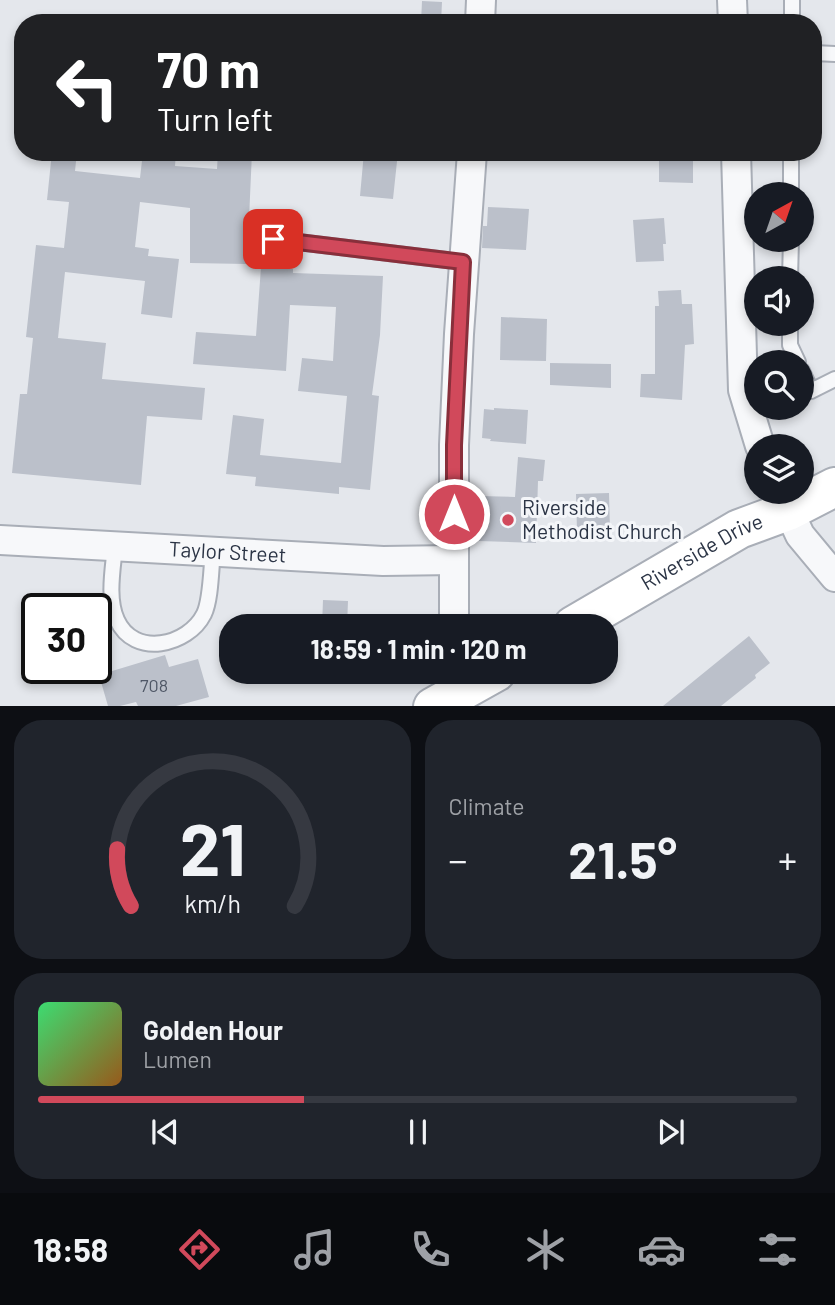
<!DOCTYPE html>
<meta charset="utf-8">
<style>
:root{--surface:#171b24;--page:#20242c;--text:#f1f3f6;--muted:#9ea1a6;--line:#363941;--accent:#d1495b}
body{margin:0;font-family:Barlow,sans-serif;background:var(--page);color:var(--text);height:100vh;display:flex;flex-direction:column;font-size:26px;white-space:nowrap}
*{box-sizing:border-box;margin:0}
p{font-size:23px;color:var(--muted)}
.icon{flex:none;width:38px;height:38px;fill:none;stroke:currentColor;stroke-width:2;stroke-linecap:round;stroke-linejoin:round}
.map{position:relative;height:706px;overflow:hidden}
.details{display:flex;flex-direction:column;gap:14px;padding:14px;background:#0d0f14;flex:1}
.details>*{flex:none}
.hud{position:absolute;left:14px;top:14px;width:808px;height:147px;border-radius:28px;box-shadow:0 4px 10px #0003;background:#202124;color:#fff;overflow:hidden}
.needle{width:46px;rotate:40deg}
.tools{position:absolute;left:744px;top:182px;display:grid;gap:14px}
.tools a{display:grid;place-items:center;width:70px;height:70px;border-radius:50%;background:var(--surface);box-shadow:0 4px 10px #0003;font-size:35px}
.speed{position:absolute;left:21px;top:593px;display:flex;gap:14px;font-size:35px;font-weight:700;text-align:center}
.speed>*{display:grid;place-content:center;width:91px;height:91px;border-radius:50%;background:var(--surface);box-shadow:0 4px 10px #0003;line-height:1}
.speed .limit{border:4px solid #111;border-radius:10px;background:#fff;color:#111}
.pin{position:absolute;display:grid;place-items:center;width:60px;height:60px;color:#fff;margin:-30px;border-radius:14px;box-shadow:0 4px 10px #0006}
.me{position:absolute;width:77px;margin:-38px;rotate:0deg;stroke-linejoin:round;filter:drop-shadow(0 0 5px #0008)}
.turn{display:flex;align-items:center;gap:24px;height:147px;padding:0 28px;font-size:32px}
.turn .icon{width:91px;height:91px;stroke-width:2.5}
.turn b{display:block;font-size:49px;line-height:60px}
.big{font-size:52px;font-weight:700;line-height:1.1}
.details .card{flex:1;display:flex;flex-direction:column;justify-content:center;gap:10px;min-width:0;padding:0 24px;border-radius:28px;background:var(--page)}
.details .dial{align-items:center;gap:0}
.dial svg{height:182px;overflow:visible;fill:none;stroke:var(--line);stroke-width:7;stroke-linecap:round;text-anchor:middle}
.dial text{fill:var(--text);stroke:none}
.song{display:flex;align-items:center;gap:21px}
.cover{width:84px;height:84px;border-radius:10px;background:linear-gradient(135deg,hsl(140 70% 55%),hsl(30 70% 35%))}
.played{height:7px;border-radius:4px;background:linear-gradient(90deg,var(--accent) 35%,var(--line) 35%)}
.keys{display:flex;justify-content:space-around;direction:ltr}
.heat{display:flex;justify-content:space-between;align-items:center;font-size:38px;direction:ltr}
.details .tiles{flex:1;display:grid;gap:14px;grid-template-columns:1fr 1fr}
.card:last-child{grid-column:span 2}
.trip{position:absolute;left:219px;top:614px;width:399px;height:70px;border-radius:28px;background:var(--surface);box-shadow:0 4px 10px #0003;font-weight:700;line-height:70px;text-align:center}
.tab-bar{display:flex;height:112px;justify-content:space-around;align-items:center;background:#090b0e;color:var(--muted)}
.tab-bar .icon{width:49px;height:49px}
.tab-bar .selected{color:var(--accent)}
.tab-bar b{font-size:32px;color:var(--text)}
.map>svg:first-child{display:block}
.building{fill:#bbc0ca}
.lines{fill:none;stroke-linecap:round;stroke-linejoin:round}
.lane-casing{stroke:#a9aeb7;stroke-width:18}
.street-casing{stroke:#a9aeb7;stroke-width:32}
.secondary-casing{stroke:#a9aeb7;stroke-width:42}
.lane{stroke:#f7f8fa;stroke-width:14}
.street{stroke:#f7f8fa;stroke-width:28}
.secondary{stroke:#fff;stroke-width:38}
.route-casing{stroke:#882f3b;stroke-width:18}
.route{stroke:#d1495b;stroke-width:12}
.poi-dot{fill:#d1495b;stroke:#f4f6f9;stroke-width:2.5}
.labels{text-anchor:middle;stroke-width:6;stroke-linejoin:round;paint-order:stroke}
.number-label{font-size:18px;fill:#4f5766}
.poi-label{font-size:21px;fill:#2b3445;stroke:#f4f6f9;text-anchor:start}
.street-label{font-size:21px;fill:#2b3445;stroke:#f4f6f9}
</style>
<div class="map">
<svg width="835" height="707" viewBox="0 0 835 707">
<rect width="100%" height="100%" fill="#e4e7ec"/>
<path class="building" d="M422,1L442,2L441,23H421Z
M52,152H77L75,171L140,178L143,152H176L175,166L217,169L218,152H252L247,264L190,263V208L140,202L135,247L149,249L148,256L179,259L172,318L141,314L145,281L65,272L58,338L106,343L102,379L205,388L202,420L147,416L141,485L12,473L20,394H27L33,338L26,337L36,245L64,248L69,202L47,200Z
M364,152H398L393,199L360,196Z
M674,152H693V183L659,182V160H674Z
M488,207L529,209L526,250L482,248L483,226H487Z
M664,218L666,244H663L664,261L636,262L633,220Z
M261,267L293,269V273L383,276L380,335L372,395L379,396L370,490L339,487V494L255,486L256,477L226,474L233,415L264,419L260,455L341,463L347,396L298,391L302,358L333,361L336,307L290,305L286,371L193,364L196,332L256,336Z
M681,290L682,304H692L694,344L685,345L682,400L640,397L641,374H655V306H659L658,291Z
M501,317L547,319L546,361L500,360Z
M550,363L611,364V388L550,385Z
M494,408L528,410L526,444L490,441L491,439L482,438L484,409L494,410Z
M518,457L545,460L543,481H538L536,543L479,541L480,496L515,497Z
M609,493L610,530L577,531L576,494Z
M323,600L348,601L347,626H322Z
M749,636L770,663L755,675L756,678L721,706H663Z
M165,655L169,667L198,659L209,697L176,706H138L136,702L120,706H108L99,675Z"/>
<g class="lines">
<g class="lane-casing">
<path id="lane" d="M792,23V0
M814,53L835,54
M791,194V152
M273,239L463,262
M790,278L791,240
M790,324V345L798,362
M802,371L811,391L835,379
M115,546C113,569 107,598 117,620C134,658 188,646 204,614C211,600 211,568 213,551"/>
</g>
<g class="street-casing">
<g id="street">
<path d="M732,0L733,23"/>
<path d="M480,23L481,0"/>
<path d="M736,152L743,390L760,446"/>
<path d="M780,492L800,535L835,577"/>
<path id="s1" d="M0,540L383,561L454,560"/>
<path d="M454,626V445L459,334L472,152"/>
</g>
</g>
<g class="secondary-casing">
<g id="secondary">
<path id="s2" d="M573,626L739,529L788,511L835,487"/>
<path d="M433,707L496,672"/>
</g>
</g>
<use href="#lane" class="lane"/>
<use href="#street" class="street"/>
<use href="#secondary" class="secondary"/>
</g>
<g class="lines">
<g class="route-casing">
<path id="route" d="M273,239L463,262L454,445V514"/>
</g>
<use href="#route" class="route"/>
</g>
<circle class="poi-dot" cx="508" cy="520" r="7"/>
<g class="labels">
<g class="number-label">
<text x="154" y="692">708</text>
</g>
<g class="poi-label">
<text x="522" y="515">Riverside<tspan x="522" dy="24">Methodist Church</tspan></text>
</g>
<g class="street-label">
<text dy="7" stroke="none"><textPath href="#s1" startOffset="228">Taylor Street</textPath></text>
<text dy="7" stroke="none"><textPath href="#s2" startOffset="149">Riverside Drive</textPath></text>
</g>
</g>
</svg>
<div class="tools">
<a><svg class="needle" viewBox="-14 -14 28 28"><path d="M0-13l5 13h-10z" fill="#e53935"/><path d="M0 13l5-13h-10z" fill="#9ea1a6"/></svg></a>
<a><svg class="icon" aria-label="sound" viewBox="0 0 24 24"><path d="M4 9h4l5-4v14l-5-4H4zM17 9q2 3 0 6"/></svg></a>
<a><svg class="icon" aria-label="search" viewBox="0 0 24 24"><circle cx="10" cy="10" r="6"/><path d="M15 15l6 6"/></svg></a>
<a><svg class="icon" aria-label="layers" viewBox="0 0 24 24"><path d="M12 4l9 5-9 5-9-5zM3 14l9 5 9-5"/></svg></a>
</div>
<div class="speed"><div class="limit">30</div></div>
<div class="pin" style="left:273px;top:239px;background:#d93025"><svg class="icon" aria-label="arrive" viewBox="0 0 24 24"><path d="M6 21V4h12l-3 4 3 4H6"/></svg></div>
<svg class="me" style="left:454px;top:514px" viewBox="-20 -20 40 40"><circle r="17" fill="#d1495b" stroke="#fff" stroke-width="3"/><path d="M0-11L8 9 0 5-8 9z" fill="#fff"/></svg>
<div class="trip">18:59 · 1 min · 120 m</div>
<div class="hud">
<div class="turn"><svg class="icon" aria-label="left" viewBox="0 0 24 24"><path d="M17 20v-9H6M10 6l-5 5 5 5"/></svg><div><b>70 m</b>Turn left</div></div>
</div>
</div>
<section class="details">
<div class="tiles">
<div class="card dial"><svg viewBox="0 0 100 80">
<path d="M14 69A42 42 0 1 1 86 69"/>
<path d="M14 69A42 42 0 0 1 8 44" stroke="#d1495b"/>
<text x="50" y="56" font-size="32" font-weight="700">21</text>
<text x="50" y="72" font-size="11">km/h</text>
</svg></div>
<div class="card"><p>Climate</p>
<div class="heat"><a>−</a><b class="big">21.5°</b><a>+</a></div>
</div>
<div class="card">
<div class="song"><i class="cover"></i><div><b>Golden Hour</b><p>Lumen</p></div></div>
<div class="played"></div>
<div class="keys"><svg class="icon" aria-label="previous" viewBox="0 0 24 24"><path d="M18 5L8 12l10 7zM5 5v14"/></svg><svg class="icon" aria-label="pause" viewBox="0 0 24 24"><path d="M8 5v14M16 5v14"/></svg><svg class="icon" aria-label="next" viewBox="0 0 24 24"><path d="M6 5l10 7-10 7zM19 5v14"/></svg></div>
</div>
</div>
</section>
<nav class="tab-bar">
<b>18:58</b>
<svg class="icon selected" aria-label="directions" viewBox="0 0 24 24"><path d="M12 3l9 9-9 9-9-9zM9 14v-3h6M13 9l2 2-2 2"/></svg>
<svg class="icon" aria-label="music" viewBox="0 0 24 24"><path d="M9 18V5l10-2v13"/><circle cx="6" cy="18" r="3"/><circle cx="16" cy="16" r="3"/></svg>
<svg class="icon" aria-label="phone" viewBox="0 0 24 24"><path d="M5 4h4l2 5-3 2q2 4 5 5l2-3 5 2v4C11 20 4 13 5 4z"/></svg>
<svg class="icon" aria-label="climate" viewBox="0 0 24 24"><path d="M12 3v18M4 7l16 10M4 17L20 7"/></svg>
<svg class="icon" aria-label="car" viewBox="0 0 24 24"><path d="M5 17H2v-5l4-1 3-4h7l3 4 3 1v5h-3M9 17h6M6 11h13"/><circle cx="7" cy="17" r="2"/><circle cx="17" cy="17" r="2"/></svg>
<svg class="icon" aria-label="filters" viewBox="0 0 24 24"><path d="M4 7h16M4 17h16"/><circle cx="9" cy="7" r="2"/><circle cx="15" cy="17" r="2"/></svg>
</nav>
